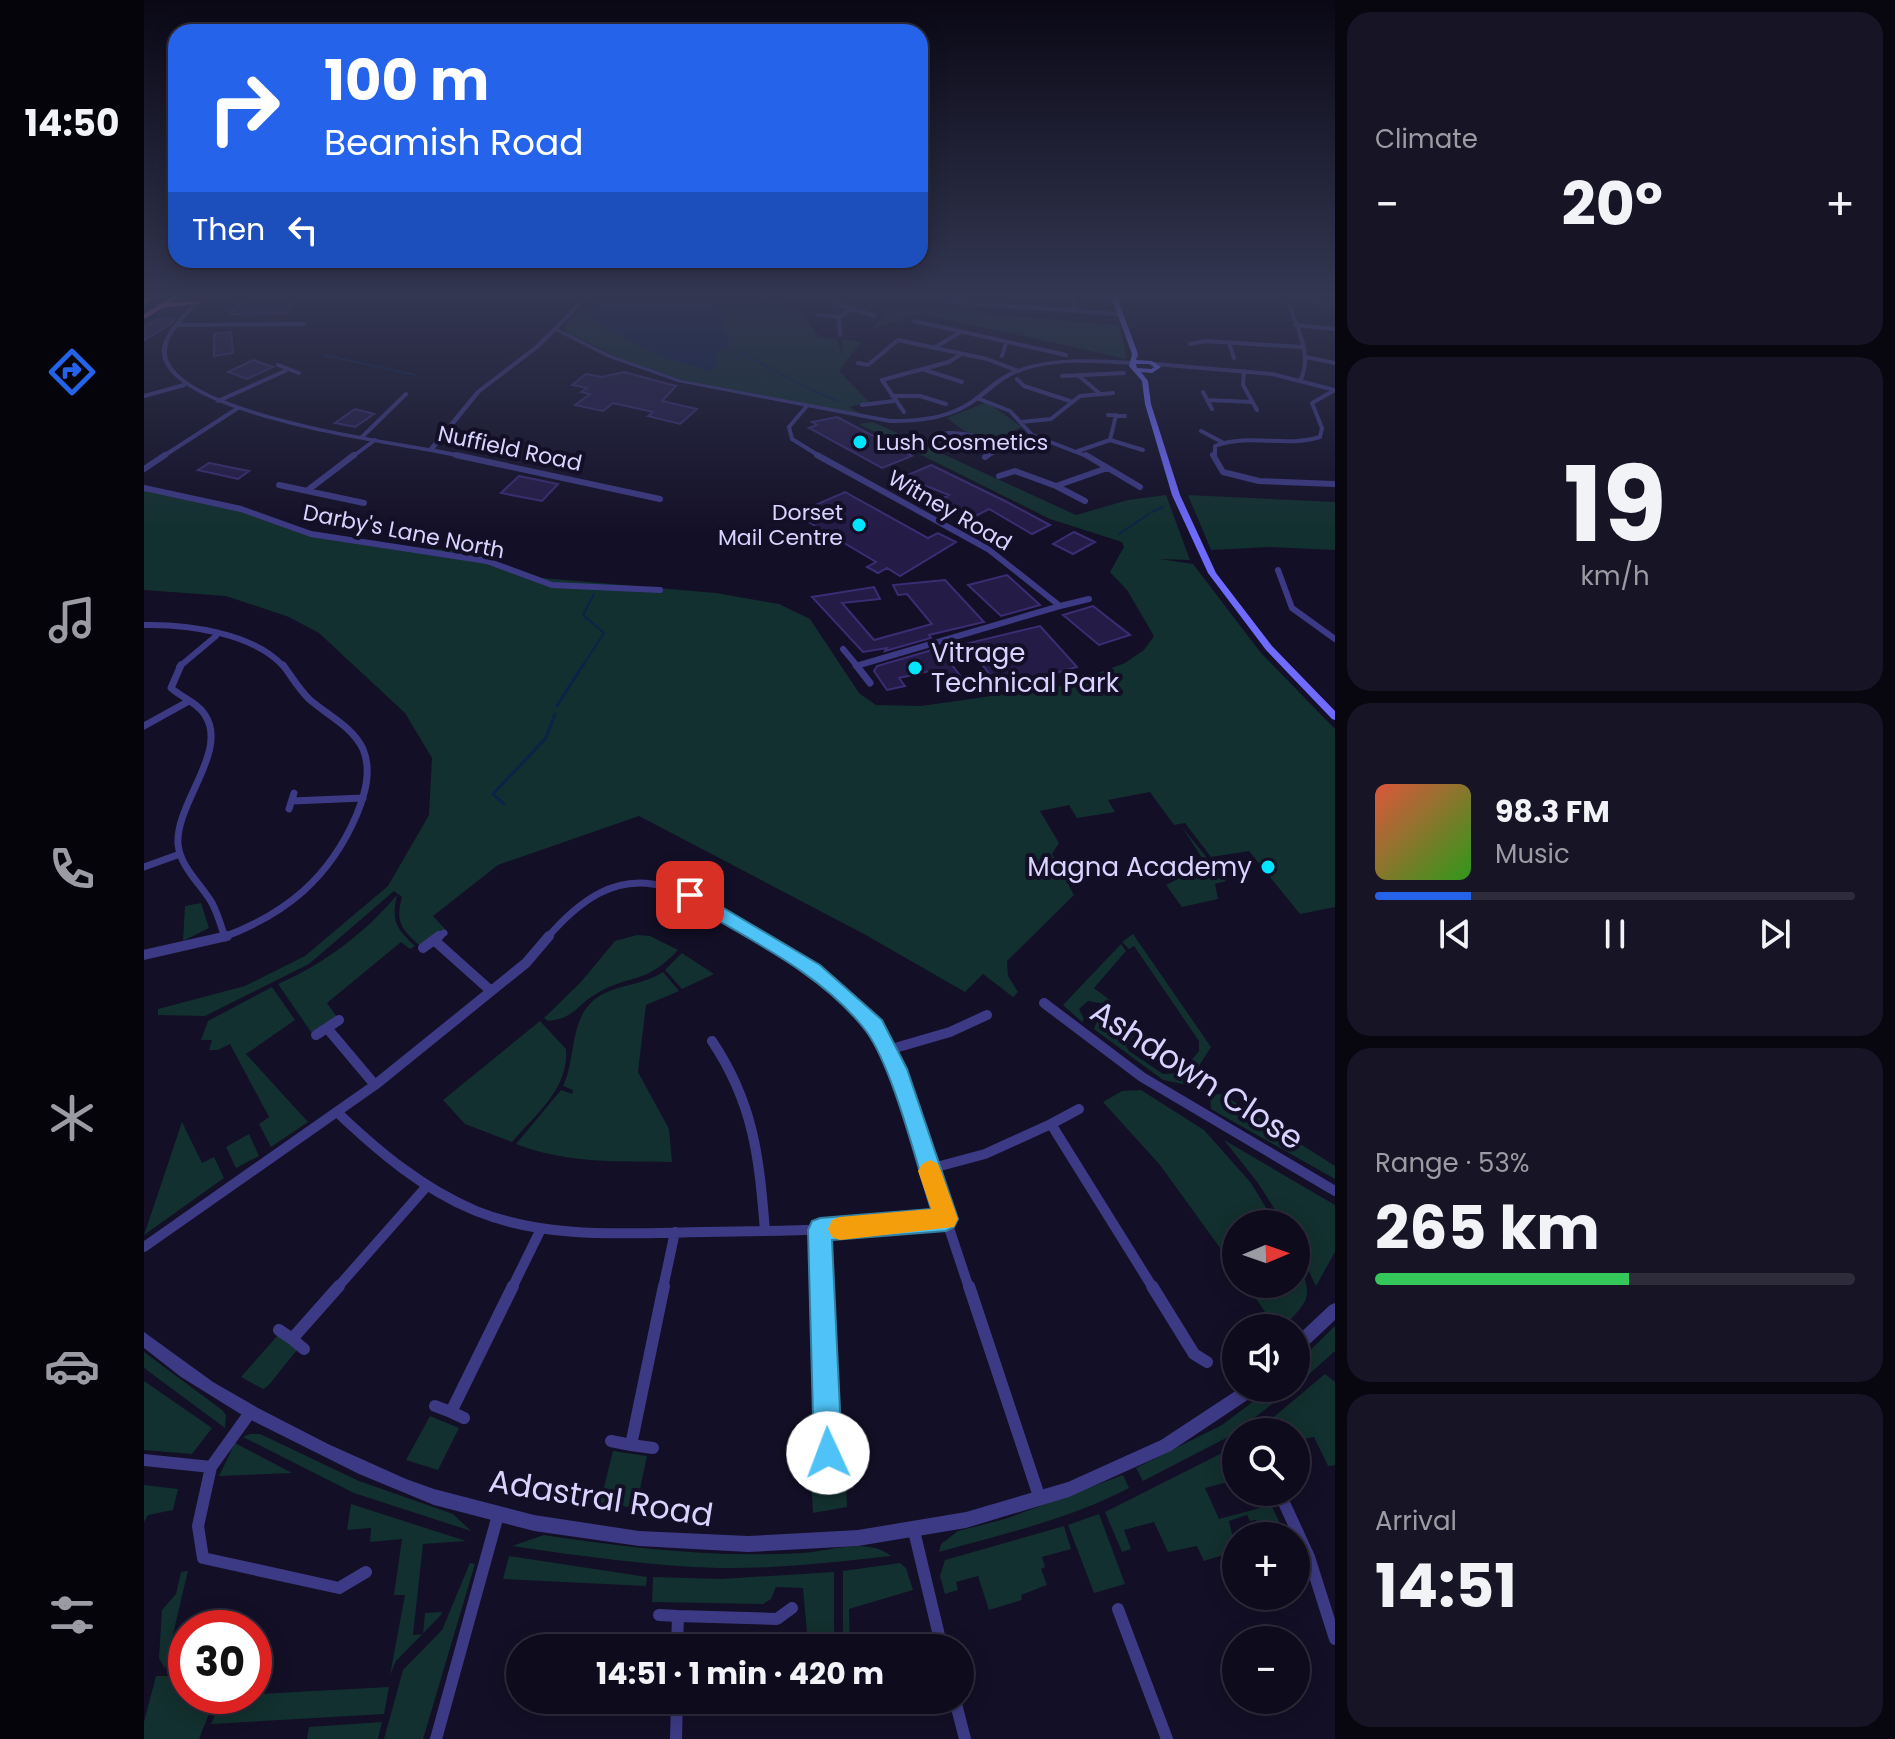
<!DOCTYPE html>
<meta charset="utf-8">
<style>
:root{--surface:#0e0b1c;--page:#171425;--text:#f1f3f6;--muted:#9b9ba3;--line:#2e2b3b;--accent:#2563eb}
body{margin:0;font-family:Poppins,sans-serif;background:var(--page);color:var(--text);height:100vh;display:flex;flex-direction:column;font-size:30px;white-space:nowrap}
*{box-sizing:border-box;margin:0}
p{font-size:26px;color:var(--muted)}
.icon{flex:none;width:44px;height:44px;fill:none;stroke:currentColor;stroke-width:2;stroke-linecap:round;stroke-linejoin:round}
.map{position:relative;flex:1;overflow:hidden}
.sheet{display:flex;flex-direction:column;gap:12px;padding:12px;background:#08060f;width:560px}
.sheet>*{flex:none}
.hud{position:absolute;left:24px;top:24px;width:760px;height:244px;border-radius:24px;box-shadow:0 4px 20px #0003,0 0 0 2px var(--line);background:#2563eb;color:#fff;overflow:hidden}
.needle{width:52px;rotate:88deg}
.buttons{position:absolute;left:1078px;top:1210px;display:grid;gap:16px}
.buttons a{display:grid;place-items:center;width:88px;height:88px;border-radius:50%;background:var(--surface);box-shadow:0 4px 20px #0003,0 0 0 2px var(--line);font-size:40px}
.speed{position:absolute;left:24px;top:1610px;display:flex;gap:16px;font-size:40px;font-weight:700;text-align:center}
.speed>*{display:grid;place-content:center;width:104px;height:104px;border-radius:50%;background:var(--surface);box-shadow:0 4px 20px #0003,0 0 0 2px var(--line);line-height:1}
.speed .limit{border:12px solid #d22;background:#fff;color:#111}
.pin{position:absolute;display:grid;place-items:center;width:68px;height:68px;color:#fff;margin:-34px;border-radius:16px;box-shadow:0 4px 12px #0006}
.me{position:absolute;width:88px;margin:-44px;rotate:358deg;stroke-linejoin:round;filter:drop-shadow(0 0 6px #0008)}
.turn{display:flex;align-items:center;gap:28px;height:168px;padding:0 24px;font-size:36px}
.turn .icon{width:104px;height:104px;stroke-width:2.5}
.turn b{display:block;font-size:56px;line-height:68px}
.then{display:flex;align-items:center;height:76px;padding:0 24px;background:#0003;gap:16px;font-size:30px}
.big{font-size:60px;font-weight:700;line-height:1.1}
.sheet .widget{flex:1;display:flex;flex-direction:column;justify-content:center;gap:12px;min-width:0;padding:0 28px;border-radius:24px;background:var(--page)}
.sheet .dial{align-items:center;gap:0}
.dial b{font-size:104px;line-height:1}
.song{display:flex;align-items:center;gap:24px}
.cover{width:96px;height:96px;border-radius:12px;background:linear-gradient(135deg,hsl(10 70% 55%),hsl(110 70% 35%))}
.played{height:8px;border-radius:4px;background:linear-gradient(90deg,var(--accent) 20%,var(--line) 20%)}
.keys{display:flex;justify-content:space-around;direction:ltr}
.heat{display:flex;justify-content:space-between;align-items:center;font-size:44px;direction:ltr}
.charge{height:12px;border-radius:6px;background:linear-gradient(90deg,#34c759 53%,var(--line) 0)}
.trip{position:absolute;left:362px;top:1634px;width:468px;height:80px;border-radius:40px;background:var(--surface);box-shadow:0 4px 20px #0003,0 0 0 2px var(--line);font-weight:700;line-height:80px;text-align:center}
main{display:flex;flex:1;min-height:0}
.tabs{display:flex;flex-direction:column;width:144px;justify-content:space-around;align-items:center;background:#06040b;color:var(--muted)}
.tabs .icon{width:56px;height:56px}
.tabs .current{color:var(--accent)}
.tabs b{font-size:36px;color:var(--text)}
.map>svg:first-child{display:block}
.green{fill:#12302f}
.water{fill:#0c2248}
.lines{fill:none;stroke-linecap:round;stroke-linejoin:round}
.stream-far1{stroke:#0c2248;stroke-width:2}
.stream{stroke:#0c2248;stroke-width:3}
.building{fill:#241b47;stroke:#3b2d73;stroke-width:2}
.minor-far4{stroke:#3d3a85;stroke-width:4}
.minor-far3{stroke:#3d3a85;stroke-width:6}
.minor-far2{stroke:#3d3a85;stroke-width:7}
.minor-far1{stroke:#3d3a85;stroke-width:10}
.minor{stroke:#3d3a85;stroke-width:12}
.tertiary{fill:#3d3a85;fill-rule:evenodd}
.secondary{fill:#6f6bff;fill-rule:evenodd}
.trunk{fill:#e055d1;fill-rule:evenodd}
.route{fill:#4fc3f7;stroke:#337fa1;stroke-width:2}
.slow{fill:#f59e0b}
.poi-dot{fill:#00e5ff;stroke:#130f26;stroke-width:3}
.labels{text-anchor:middle;stroke-width:8;stroke-linejoin:round;paint-order:stroke}
.far-poi-label{font-size:22px;fill:#d9d4ff;stroke:#130f26;text-anchor:start}
.far-street-label{font-size:22px;fill:#d9d4ff;stroke:#130f26}
.poi-label{font-size:26px;fill:#d9d4ff;stroke:#130f26;text-anchor:start}
.near-street-label{font-size:32px;fill:#d9d4ff;stroke:#130f26}
</style>
<main>
<nav class="tabs">
<b>14:50</b>
<svg class="icon current" aria-label="directions" viewBox="0 0 24 24"><path d="M12 3l9 9-9 9-9-9zM9 14v-3h6M13 9l2 2-2 2"/></svg>
<svg class="icon" aria-label="music" viewBox="0 0 24 24"><path d="M9 18V5l10-2v13"/><circle cx="6" cy="18" r="3"/><circle cx="16" cy="16" r="3"/></svg>
<svg class="icon" aria-label="phone" viewBox="0 0 24 24"><path d="M5 4h4l2 5-3 2q2 4 5 5l2-3 5 2v4C11 20 4 13 5 4z"/></svg>
<svg class="icon" aria-label="climate" viewBox="0 0 24 24"><path d="M12 3v18M4 7l16 10M4 17L20 7"/></svg>
<svg class="icon" aria-label="car" viewBox="0 0 24 24"><path d="M5 17H2v-5l4-1 3-4h7l3 4 3 1v5h-3M9 17h6M6 11h13"/><circle cx="7" cy="17" r="2"/><circle cx="17" cy="17" r="2"/></svg>
<svg class="icon" aria-label="filters" viewBox="0 0 24 24"><path d="M4 7h16M4 17h16"/><circle cx="9" cy="7" r="2"/><circle cx="15" cy="17" r="2"/></svg>
</nav>
<div class="map">
<svg width="1191" height="1739" viewBox="0 0 1191 1739">
<rect width="100%" height="100%" fill="#130f26"/>
<path class="green" d="M452,294H637L632,300L659,314L675,337L693,339L699,358L698,339L717,342L695,371L725,402L705,407L719,415C646,402 571,392 500,368C473,359 449,343 421,334L420,327Z
M746,306L975,325L983,359L774,313L729,329Z
M843,402L878,427L849,440L820,431L803,418Z
M729,422L932,515L984,500L1022,495L1046,560L1015,559L1049,564L1117,653L1191,729V907L1156,914L1105,851L1067,857L1041,823L1030,825L1006,792L964,800L971,812L933,818L925,805L896,811L915,843L908,854L930,895L863,961L864,976L874,992L869,997L839,974L821,992L720,934L495,816L354,865L289,916L301,929L276,946C257,929 251,922 258,897L250,891L165,964L61,1016L14,1015V1009L101,986L161,956L244,886L285,815L288,758L261,713L175,633L145,617L82,596L0,590V488L63,500L154,530L257,548L321,550L398,578L572,593L635,604L666,619L715,693L732,705L777,706L918,686L981,663L1000,650L1010,636L983,590L966,572L980,547L978,542L906,519L715,424Z
M1044,495L1191,502V550L1125,547L1067,550Z
M1038,827L1082,881L1071,884L1074,899L1038,907L1022,885L1047,872L1044,861L1058,858Z
M253,895C247,921 252,928 271,946L266,949L257,942L183,1003L193,1017L167,1032L134,984C180,964 221,933 253,895Z
M57,903L65,928L39,941L41,906Z
M989,934L1067,1047L1046,1080L1039,1084L1019,1080L950,1029L954,1019L960,1020L957,1028L973,1033L978,1028L990,1036L982,1046L985,1051L1019,1074L1037,1073L1055,1051V1041L990,946L985,949L978,942Z
M493,935L506,936L534,950C500,986 487,973 452,994C432,1005 432,1018 404,1021L400,1018L436,983L471,941Z
M977,944L982,951L950,988L970,1003L967,1005L944,1001L935,1009L940,1019L938,1022L919,1005Z
M538,953L570,974L538,989L521,970Z
M519,972L535,991L502,1005L494,1072L525,1129L528,1162C475,1161 423,1164 372,1144L417,1090L428,1094L429,1090L419,1086C434,1055 423,1011 461,993C480,984 501,984 519,972Z
M128,987L151,1020L102,1054L164,1122L127,1147L115,1124L125,1117L86,1044L74,1050H65L68,1040H57L64,1021Z
M396,1021L422,1049C425,1089 392,1114 368,1142L321,1124L299,1100Z
M997,1090L1060,1130L1107,1183L1132,1224H1092V1270L1016,1165L959,1102L978,1091Z
M1078,1094L1191,1166V1179L1067,1109L1066,1095Z
M38,1122L58,1163L70,1157L80,1178L0,1235Z
M105,1134L115,1156L92,1168L82,1147Z
M1080,1140L1191,1205V1252L1172,1286L1152,1245V1224H1140L1114,1183Z
M1152,1260C1171,1296 1165,1301 1138,1328H1132L1102,1284H1152Z
M1191,1326V1351L1152,1386V1364Z
M134,1335L153,1350L124,1386L119,1389L97,1377Z
M0,1352L78,1410L82,1415L81,1428L0,1368Z
M1181,1374L1191,1382V1465L1184,1466L1170,1437L1152,1440V1432H1124L1120,1425Z
M0,1381L68,1428L48,1454L0,1450Z
M1127,1388H1149L1088,1435L999,1481L992,1468L1078,1425Z
M286,1416L315,1428L294,1470L262,1460Z
M106,1434H116L215,1481L309,1514L327,1531L210,1493L99,1437Z
M91,1443L148,1473L75,1476Z
M1086,1449L1092,1457V1489L1088,1481L1061,1488L1075,1519L1127,1505L1137,1525L1117,1530L1112,1520L1106,1521L1103,1515L1085,1521L1092,1551L1060,1561L1053,1546L1024,1552L1010,1522L980,1530L987,1549L978,1552L961,1512Z
M469,1451L503,1456L492,1508L456,1503Z
M666,1460H701L703,1507L669,1513Z
M979,1475L985,1488C926,1519 859,1534 795,1552L797,1544L814,1531L861,1519Z
M0,1485L34,1489L29,1510L4,1515L0,1522Z
M207,1504L322,1541L279,1544L269,1635L279,1634L281,1613L298,1612L297,1615L252,1661L246,1675L261,1595H250L258,1539L226,1542L227,1528L203,1530Z
M955,1514L981,1584L950,1593L924,1525Z
M920,1526L927,1549L898,1557L901,1567L897,1569L903,1585L877,1595L878,1600L845,1610L834,1576L812,1582L814,1590L801,1594L796,1576L801,1560Z
M400,1535C486,1548 570,1558 658,1553C685,1551 725,1537 747,1556C690,1562 633,1569 576,1568C506,1566 437,1556 368,1546Z
M365,1556L503,1577L502,1586L359,1579Z
M326,1563L331,1564L279,1739H240L259,1670L298,1630Z
M756,1563L762,1568L769,1590L705,1609L706,1648H699V1571Z
M44,1571L41,1583L21,1669L15,1658L18,1610L32,1594L37,1572Z
M690,1572V1633L663,1632L659,1588L632,1587L627,1599L619,1604L508,1602L509,1577L577,1579Z
M12,1676H42V1696H72L55,1739H0V1722Z
M245,1687L240,1714L67,1724L79,1696Z
M238,1722L234,1739H163L165,1727Z"/>
<path class="water" d="M466,294H540L586,311L577,322L586,343L570,357L575,365L566,371L518,357L448,321L447,313Z"/>
<g class="lines">
<path class="stream-far1" d="M583,346C621,363 655,387 694,401
M180,355L271,375
M1008,512L1019,507
M975,534L1005,514
M438,667L460,633L439,615L450,594"/>
<path class="stream" d="M413,706L439,665
M360,804L349,794L402,738L411,714"/>
</g>
<path class="building" d="M153,295L142,313L86,314L100,296Z
M31,318L27,324L0,340V327L15,319Z
M87,332L89,353L70,356V334Z
M109,360L129,367L103,379L84,372Z
M480,372L532,386L518,401L553,409L536,424L504,416L509,412L469,403L459,411L431,405L446,394L437,392L443,388L428,385L442,374L458,377Z
M211,409L230,414L211,427L191,423Z
M693,417L768,456L738,468L665,428L673,425L668,422Z
M65,463L105,471L94,479L54,470Z
M787,465L861,501L906,525L888,534L845,509L828,518L794,501L805,495L759,477Z
M375,476L414,484L398,501L357,493Z
M701,492L784,538L794,533L812,542L756,576L743,568L734,573L723,567L732,562L651,514Z
M930,532L951,542L929,554L909,544Z
M863,575L896,605L857,616L824,585Z
M801,580L840,622L785,635L787,638L741,651L743,648L719,652L668,597L730,587L736,599L698,603L730,640L788,624L763,594L754,595L749,585Z
M949,606L986,635L955,645L919,615Z
M896,626L933,667L857,688L821,644Z
M795,648L821,682L802,686L790,670L755,678L761,686L743,690L730,671L733,666Z"/>
<g class="lines">
<path class="minor-far4" d="M684,294L691,303L731,316
M760,294L823,303L974,314
M929,294L931,311
M674,315L695,317
M770,321L922,355
M33,325L160,324
M1151,325L1191,329
M696,335L695,317L709,309
M1085,343L1090,358
M1046,344L1061,341L1158,347
M790,348L815,333
M858,356L862,343
M1162,357L1191,363
M714,363L724,365L754,340L843,359L874,371
M1011,364L1128,374L1191,390
M134,365L155,373
M778,369L818,382
M1100,371L1099,385L1113,410
M934,375L955,393
M918,376L980,373
M873,379L880,386L926,401
M1157,379C1169,352 1151,325 1143,299L1165,297L1184,306
M1059,392L1068,409
M0,396L40,385
M748,396H776L802,404
M833,398L866,411L888,435L945,457
M1063,400L1108,402
M74,401L141,371
M718,405L749,401
M662,407L645,427L648,439L677,457
M760,412L738,380L805,362L817,354
M964,415L981,416
M877,422L907,419L936,396L969,393
M1057,431L1078,442
M803,433C841,431 859,457 898,440
M218,437L262,394
M966,440L999,450
M287,450L322,457
M934,451L966,440L972,415
M18,457L94,408
M208,457L231,440
M841,457L859,448
M1071,457V446C1106,433 1141,448 1176,437L1178,428L1168,403L1191,390"/>
<path class="minor-far3" d="M312,455L516,499
M673,455L844,549L916,606L712,666
M942,455L996,487
M1069,455L1079,472L1115,481L1191,484
M841,457L844,455
M0,469L21,455
M855,476L871,471L912,486L963,468
M135,485L220,503
M912,486L941,501
M0,488L97,509L167,534L343,561L408,585L516,590
M164,490L210,455
M1134,570L1148,608L1191,639
M916,606L945,599
M0,625C43,624 110,633 140,667
M699,649L714,667
M35,667L72,636"/>
<path class="minor-far2" d="M37,665L27,688C37,697 54,703 61,715C85,751 31,804 34,844C36,867 57,884 68,903C74,914 77,926 81,938
M712,665L726,683
M0,726L45,701
M148,801L219,798
M145,809L150,793
M0,867L36,854
M77,938C141,915 186,878 213,814C221,794 228,771 219,749C208,726 183,715 165,699C155,689 148,677 139,665
M293,938L300,933
M403,938C482,846 533,886 620,938"/>
<path class="minor-far1" d="M617,936C675,971 721,1009 752,1069L825,1288
M290,940L347,991
M279,948L295,936
M0,955L83,936
M900,1003L998,1077L1191,1191
M183,1028L231,1085
M172,1035L195,1020
M568,1041C610,1104 615,1157 621,1231
M744,1050L806,1032L843,1015
M194,1113C235,1152 279,1189 332,1211C404,1240 484,1233 560,1232C641,1231 721,1230 802,1219
M907,1124L935,1109
M785,1169L841,1154L907,1124L1009,1288
M676,1230L678,1288
M0,1247L231,1085L382,963L405,936
M193,1288L283,1186
M368,1288L397,1229
M519,1288L531,1232"/>
<path class="minor" d="M678,1286L684,1453H700
M825,1286L896,1499
M1008,1286L1050,1354L1063,1362
M135,1330L148,1339L195,1286
M148,1339L160,1349
M291,1406L307,1412
M320,1418L307,1412L369,1286
M467,1441L487,1445
M509,1448L487,1445L520,1286
M665,1453H684
M0,1460L67,1467L54,1526L59,1558L195,1588L222,1572
M67,1467L105,1414
M1135,1492L1165,1557L1191,1639
M770,1531L798,1648
M974,1609L1023,1739
M515,1615L534,1616
M533,1648L534,1616L633,1619L648,1608
M811,1700L821,1739
M292,1739L354,1515
M532,1739L533,1700"/>
<path class="tertiary" d="M59,294H64C51,309 16,336 24,359C41,411 234,439 285,448L332,391L392,345L443,294H448L414,329L467,355L537,380L746,419C776,419 804,417 830,398C843,388 855,376 871,370C909,356 950,359 989,361L992,363L989,365C950,363 908,358 871,374C855,381 844,394 830,403C805,420 776,423 746,423L534,382L463,357L412,331L396,347L336,393L289,451L287,452C233,442 37,415 19,359C11,337 45,308 59,294Z
M1191,1303V1320L1157,1352L1152,1354V1337L1186,1305Z
M0,1332L69,1382L114,1408L184,1444L262,1479L290,1489L390,1515L495,1531L604,1536L714,1530L822,1512L924,1482L1017,1440L1096,1388H1116L1114,1393L1027,1451L925,1497L822,1528L714,1546L604,1552L495,1546L390,1531L290,1505L215,1474L103,1418L37,1377L0,1348Z"/>
<path class="secondary" d="M966,294H972L994,354L992,360L1008,361L1017,367L1008,373L997,372L1004,381L1007,404L1036,495L1072,573L1128,646L1191,711V720L1188,719L1122,650L1064,573L1028,495L1001,404L998,381L985,366L988,354ZM992,364H1005L1010,367L1007,369L993,368Z"/>
<path class="trunk" d="M8,294H15L0,305V300Z
M31,294H39L26,303L53,301L57,303L19,308L0,319V314Z"/>
</g>
<linearGradient id="sky" x2="0" y2="1"><stop stop-color="#0a0815"/><stop offset="0.55" stop-color="#333752"/><stop offset="1" stop-color="#333752" stop-opacity="0"/></linearGradient>
<rect width="1191" height="537" fill="url(#sky)"/>
<path class="route" d="M546,888L676,965L738,1020L763,1069L814,1219L810,1227L802,1231L688,1240L698,1453L694,1463L684,1467L674,1463L670,1453L664,1230L668,1221L676,1218L787,1209C772,1162 749,1068 722,1031C677,972 601,938 539,900V890Z"/>
<path class="slow" d="M786,1160L794,1164L797,1171L814,1219L810,1227L696,1240L688,1237L684,1229L688,1220L696,1217L787,1209L774,1171L778,1164Z"/>
<g class="poi-dot">
<circle cx="716" cy="442" r="8"/>
<circle cx="715" cy="525" r="8"/>
<circle cx="771" cy="668" r="8"/>
<circle cx="1124" cy="867" r="8"/>
</g>
<g class="labels">
<g class="far-poi-label">
<text x="732" y="450">Lush Cosmetics</text>
<text x="699" y="520" text-anchor="end">Dorset<tspan x="699" dy="25">Mail Centre</tspan></text>
</g>
<g class="far-street-label">
<text transform="translate(366 448) rotate(12)" y="8">Nuffield Road</text>
<text transform="translate(806 510) rotate(30)" y="8">Witney Road</text>
<text transform="translate(260 531) rotate(11)" y="8">Darby's Lane North</text>
</g>
<g class="poi-label">
<text x="787" y="662">Vitrage<tspan x="787" dy="30">Technical Park</tspan></text>
<text x="1108" y="876" text-anchor="end">Magna Academy</text>
</g>
<g class="near-street-label">
<text transform="translate(1053 1075) rotate(33)" y="11">Ashdown Close</text>
<text transform="translate(457 1498) rotate(9)" y="11">Adastral Road</text>
</g>
</g>
</svg>
<div class="buttons">
<a><svg class="needle" viewBox="-14 -14 28 28"><path d="M0-13l5 13h-10z" fill="#e53935"/><path d="M0 13l5-13h-10z" fill="#9b9ba3"/></svg></a>
<a><svg class="icon" aria-label="sound" viewBox="0 0 24 24"><path d="M4 9h4l5-4v14l-5-4H4zM17 9q2 3 0 6"/></svg></a>
<a><svg class="icon" aria-label="search" viewBox="0 0 24 24"><circle cx="10" cy="10" r="6"/><path d="M15 15l6 6"/></svg></a>
<a>+</a>
<a>−</a>
</div>
<div class="speed"><div class="limit">30</div></div>
<div class="pin" style="left:546px;top:895px;background:#d93025"><svg class="icon" aria-label="arrive" viewBox="0 0 24 24"><path d="M6 21V4h12l-3 4 3 4H6"/></svg></div>
<svg class="me" style="left:684px;top:1453px" viewBox="-20 -20 40 40"><circle r="19" fill="#fff"/><path d="M0-13L10 11 0 6-10 11z" fill="#4fc3f7"/></svg>
<div class="trip">14:51 · 1 min · 420 m</div>
<div class="hud">
<div class="turn"><svg class="icon" aria-label="right" viewBox="0 0 24 24"><path d="M7 20v-9h11M14 6l5 5-5 5"/></svg><div><b>100 m</b>Beamish Road</div></div>
<div class="then">Then<svg class="icon" aria-label="left" viewBox="0 0 24 24"><path d="M17 20v-9H6M10 6l-5 5 5 5"/></svg></div>
</div>
</div>
<section class="sheet">
<div class="widget"><p>Climate</p>
<div class="heat"><a>−</a><b class="big">20°</b><a>+</a></div>
</div>
<div class="widget dial"><b>19</b><p>km/h</p></div>
<div class="widget">
<div class="song"><i class="cover"></i><div><b>98.3 FM</b><p>Music</p></div></div>
<div class="played"></div>
<div class="keys"><svg class="icon" aria-label="previous" viewBox="0 0 24 24"><path d="M18 5L8 12l10 7zM5 5v14"/></svg><svg class="icon" aria-label="pause" viewBox="0 0 24 24"><path d="M8 5v14M16 5v14"/></svg><svg class="icon" aria-label="next" viewBox="0 0 24 24"><path d="M6 5l10 7-10 7zM19 5v14"/></svg></div>
</div>
<div class="widget"><p>Range · 53%</p><b class="big">265 km</b><div class="charge"></div></div>
<div class="widget"><p>Arrival</p><b class="big">14:51</b></div>
</section>
</main>
